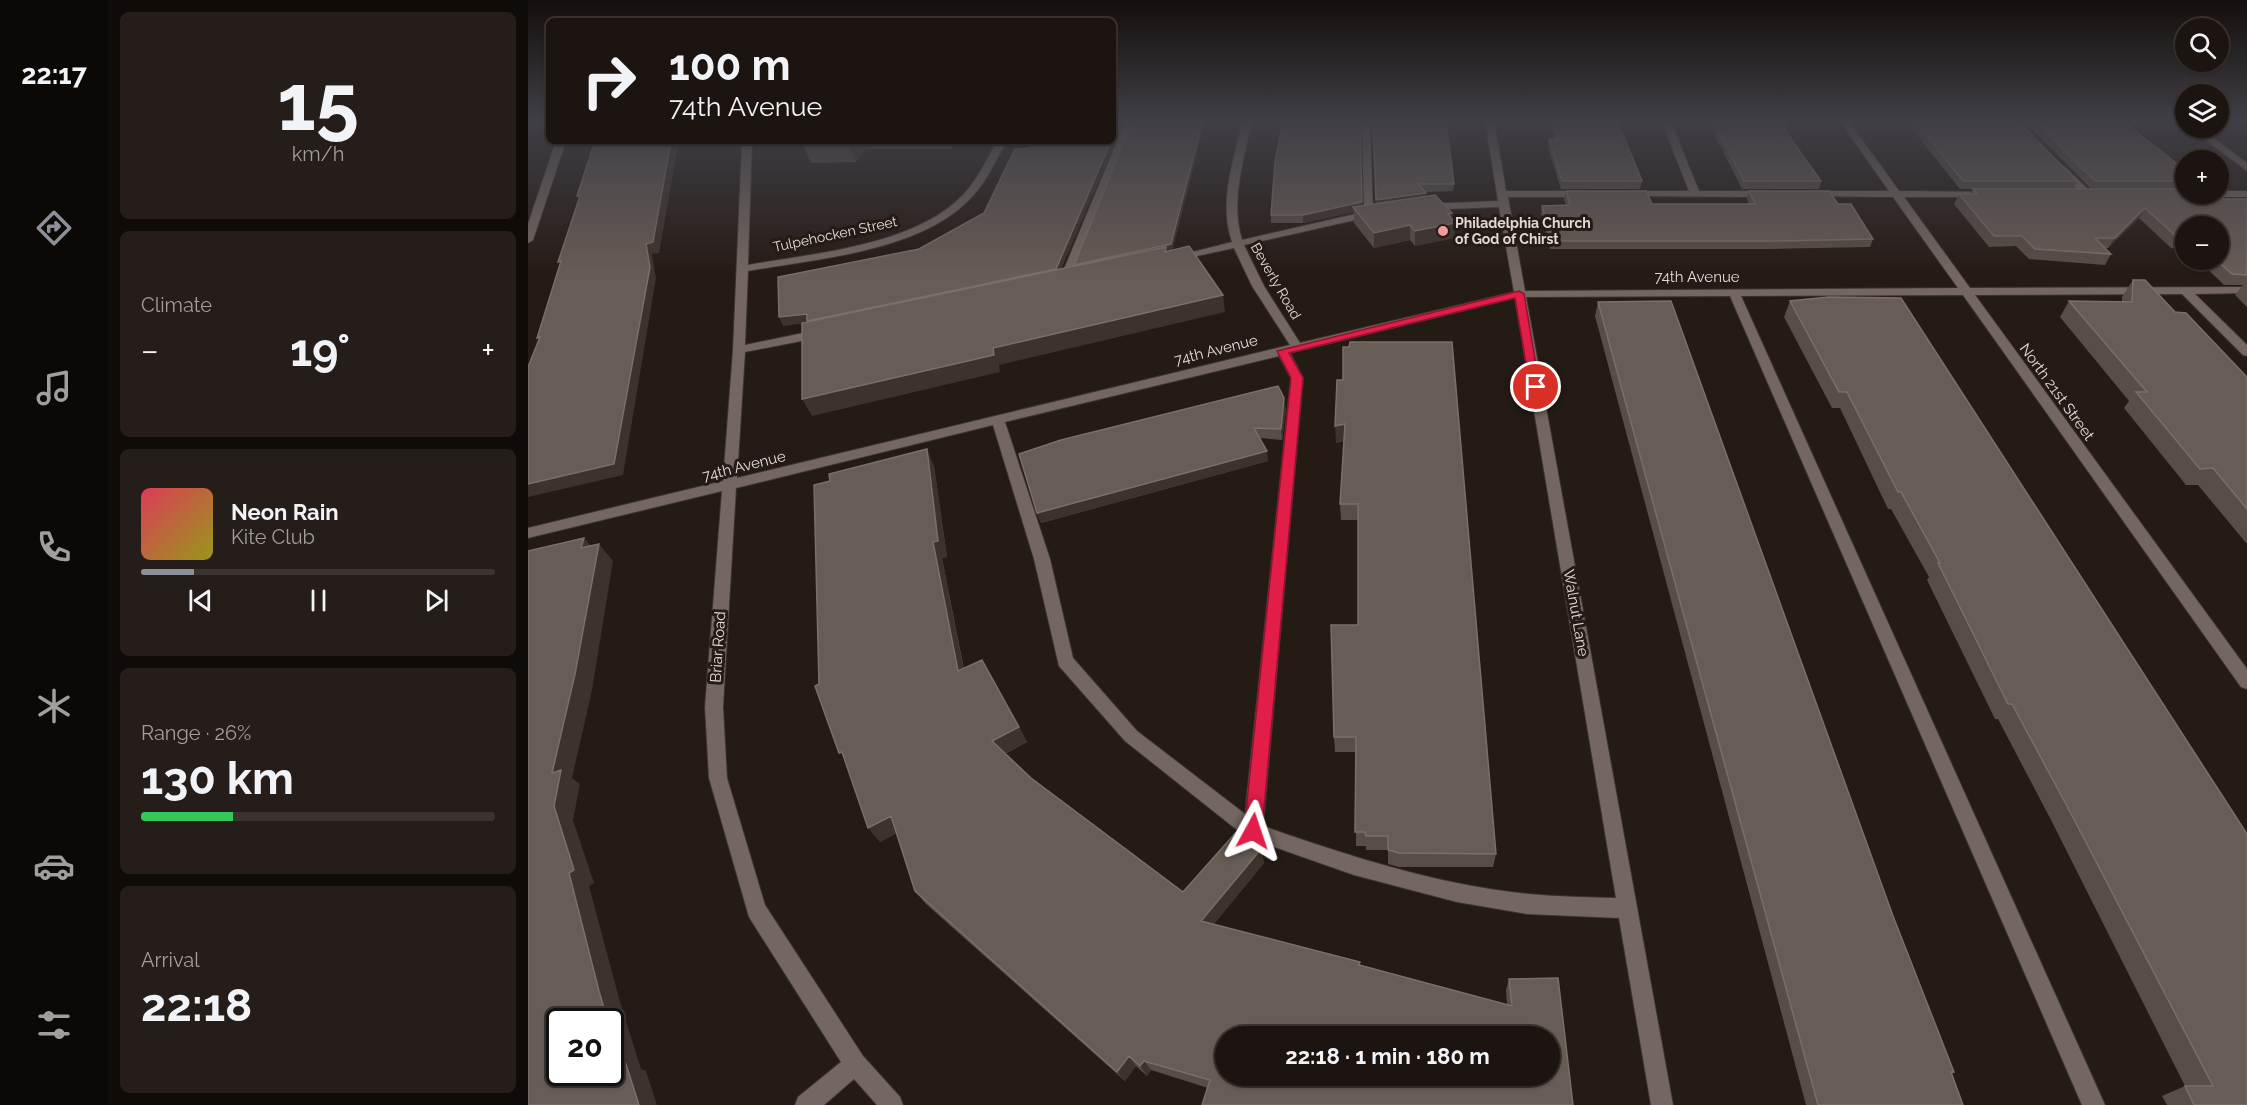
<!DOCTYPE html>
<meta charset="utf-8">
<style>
:root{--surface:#1c1410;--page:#251d19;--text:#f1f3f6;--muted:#a09e9f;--line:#3a3330;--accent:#8c9099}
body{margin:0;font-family:Raleway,sans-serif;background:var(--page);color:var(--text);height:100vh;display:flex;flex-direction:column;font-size:22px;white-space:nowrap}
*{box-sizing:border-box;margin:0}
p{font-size:20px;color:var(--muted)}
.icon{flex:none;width:33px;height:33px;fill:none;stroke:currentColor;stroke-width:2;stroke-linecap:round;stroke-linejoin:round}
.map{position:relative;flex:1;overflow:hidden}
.details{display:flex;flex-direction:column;gap:12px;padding:12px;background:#0f0b09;width:420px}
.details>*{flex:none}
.hud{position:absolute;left:18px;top:18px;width:570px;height:126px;border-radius:9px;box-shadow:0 2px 4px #0004,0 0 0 2px var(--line);background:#1c1410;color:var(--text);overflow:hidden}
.tools{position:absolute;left:1647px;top:18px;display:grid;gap:12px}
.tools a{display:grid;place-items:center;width:54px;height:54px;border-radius:50%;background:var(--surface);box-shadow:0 2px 4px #0004,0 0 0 2px var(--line);font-size:30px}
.speed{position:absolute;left:18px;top:1008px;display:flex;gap:12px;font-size:30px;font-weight:700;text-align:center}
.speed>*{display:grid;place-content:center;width:78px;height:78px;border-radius:50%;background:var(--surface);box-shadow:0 2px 4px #0004,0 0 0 2px var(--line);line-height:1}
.speed .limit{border:3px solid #111;border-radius:9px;background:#fff;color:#111}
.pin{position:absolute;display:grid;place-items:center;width:51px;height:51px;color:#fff;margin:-26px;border:3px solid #fff;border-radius:50%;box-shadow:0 2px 6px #0007}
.me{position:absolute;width:66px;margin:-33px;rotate:5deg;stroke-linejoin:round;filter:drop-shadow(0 0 4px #0008)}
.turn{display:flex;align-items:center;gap:21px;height:126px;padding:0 24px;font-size:27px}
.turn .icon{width:78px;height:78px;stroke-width:2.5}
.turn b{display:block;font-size:42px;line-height:51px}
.big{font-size:45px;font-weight:700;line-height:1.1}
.details .widget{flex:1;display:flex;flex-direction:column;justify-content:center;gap:9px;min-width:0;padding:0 21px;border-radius:9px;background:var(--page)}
.details .dial{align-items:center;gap:0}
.dial b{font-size:78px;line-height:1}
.song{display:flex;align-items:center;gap:18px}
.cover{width:72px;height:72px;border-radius:9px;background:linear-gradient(135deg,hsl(350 70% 55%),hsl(60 70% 35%))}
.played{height:6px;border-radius:3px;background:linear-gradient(90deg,var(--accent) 15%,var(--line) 15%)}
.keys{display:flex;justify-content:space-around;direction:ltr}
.heat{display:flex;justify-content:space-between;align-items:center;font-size:33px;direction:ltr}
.charge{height:9px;border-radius:4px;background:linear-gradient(90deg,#34c759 26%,var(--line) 0)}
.trip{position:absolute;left:687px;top:1026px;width:345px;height:60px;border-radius:30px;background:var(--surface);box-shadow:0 2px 4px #0004,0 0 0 2px var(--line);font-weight:700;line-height:60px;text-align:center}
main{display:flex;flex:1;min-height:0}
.tab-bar{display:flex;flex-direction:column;width:108px;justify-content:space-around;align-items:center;background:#0b0806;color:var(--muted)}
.tab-bar .icon{width:42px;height:42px}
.tab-bar .selected{color:var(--accent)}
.tab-bar b{font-size:27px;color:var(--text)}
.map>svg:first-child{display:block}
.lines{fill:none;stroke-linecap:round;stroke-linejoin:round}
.minor-casing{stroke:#3c3431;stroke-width:2}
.minor{fill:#746761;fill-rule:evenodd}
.wall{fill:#584d47}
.shaded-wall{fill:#3e322c}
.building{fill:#675c56;stroke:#7a6f6a;stroke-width:1.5;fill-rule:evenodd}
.route{fill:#e11d48;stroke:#92132f;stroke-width:1.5}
.poi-dot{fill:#f59b9e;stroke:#251b15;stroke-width:2}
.labels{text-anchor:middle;stroke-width:6;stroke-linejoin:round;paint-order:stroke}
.far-poi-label{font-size:14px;font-weight:bold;fill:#e1d9d6;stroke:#251b15;text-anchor:start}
.far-street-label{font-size:14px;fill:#e1d9d6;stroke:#251b15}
.street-label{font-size:15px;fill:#e1d9d6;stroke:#251b15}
</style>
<main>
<nav class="tab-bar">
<b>22:17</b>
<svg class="icon selected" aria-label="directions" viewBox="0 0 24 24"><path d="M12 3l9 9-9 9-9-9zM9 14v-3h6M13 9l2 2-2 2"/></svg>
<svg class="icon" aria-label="music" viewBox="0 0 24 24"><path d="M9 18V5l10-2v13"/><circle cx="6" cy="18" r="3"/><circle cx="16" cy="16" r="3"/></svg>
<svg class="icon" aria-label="phone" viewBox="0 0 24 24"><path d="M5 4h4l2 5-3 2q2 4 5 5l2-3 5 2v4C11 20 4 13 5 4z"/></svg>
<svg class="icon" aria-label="climate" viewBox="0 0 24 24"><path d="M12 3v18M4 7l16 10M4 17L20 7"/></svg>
<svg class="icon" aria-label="car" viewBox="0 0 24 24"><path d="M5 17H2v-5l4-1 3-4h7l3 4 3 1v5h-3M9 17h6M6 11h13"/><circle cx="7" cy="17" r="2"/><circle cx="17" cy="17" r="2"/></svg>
<svg class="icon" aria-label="filters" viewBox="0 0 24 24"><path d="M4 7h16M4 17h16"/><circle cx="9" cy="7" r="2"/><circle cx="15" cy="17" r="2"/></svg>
</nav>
<section class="details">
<div class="widget dial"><b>15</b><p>km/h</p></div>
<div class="widget"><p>Climate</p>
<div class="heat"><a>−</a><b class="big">19°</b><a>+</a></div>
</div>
<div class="widget">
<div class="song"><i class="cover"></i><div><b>Neon Rain</b><p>Kite Club</p></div></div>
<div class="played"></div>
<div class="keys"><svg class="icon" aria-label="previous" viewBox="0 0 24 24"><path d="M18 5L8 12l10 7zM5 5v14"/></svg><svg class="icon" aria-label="pause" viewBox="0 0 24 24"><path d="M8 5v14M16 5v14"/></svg><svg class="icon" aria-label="next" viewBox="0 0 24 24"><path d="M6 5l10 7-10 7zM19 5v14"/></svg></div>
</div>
<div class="widget"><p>Range · 26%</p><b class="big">130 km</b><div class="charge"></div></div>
<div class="widget"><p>Arrival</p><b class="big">22:18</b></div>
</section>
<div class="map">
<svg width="1719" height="1105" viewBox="0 0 1719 1105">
<rect width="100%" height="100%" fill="#251b15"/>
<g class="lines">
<g class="minor-casing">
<path id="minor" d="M598,120H607L544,278L546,280L541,283H533L531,281Z
M715,120H724C716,160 702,200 714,240L836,212L834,120H842L845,216L716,245L736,286L772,343L986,292L971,207L895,210L890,207L895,204L970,201L957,120H966L978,191H1058L1063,194L1058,197H980L997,291L1430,288L1365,197L1279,196L1278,194L1283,191H1361L1311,120H1320L1371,191L1467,192L1468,194L1463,197H1376L1442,288L1719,287V293L1667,294L1719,345V356L1715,355L1654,294L1447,295L1719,669V689L1713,687L1435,295L1213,296L1577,1105H1554L1202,296L998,297L1145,1105H1123L1091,918L999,914L929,902L826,875L718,837L597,741L531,666L506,559L465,425L208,488L195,707L199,778L237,905L335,1056L372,1097L375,1105H349L326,1079L296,1105H267L270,1097L313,1062L221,917L181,778L177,707L194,491L0,538V528L195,481L205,350L214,141H224L220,265C286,253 386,246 435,195C450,179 459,159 469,141H479C467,162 457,185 439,202C387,252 288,259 220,271L217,345L294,329L300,333L294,337L217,352L209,478L762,345L724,286L706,248L646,261L641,258L704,242C690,202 706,159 715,120ZM987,298L1088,898C1059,897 1030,897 1001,894C910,885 821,856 735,826L775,378L762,353ZM751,356L763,378L717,814L609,731L545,658L522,559L477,422Z
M1133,120H1142L1171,191H1241L1246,194L1241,197L1096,196L1095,194L1100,191H1161Z
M1662,128H1672L1719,163V171Z
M28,141H38L5,240L0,243V224Z
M1530,166H1536L1563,192V196H1555L1530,170Z
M1690,191H1719V197H1670L1665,194H1690Z"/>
</g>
<use href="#minor" class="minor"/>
</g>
<path class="wall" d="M844,120L926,184L925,191L897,192L898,193V197L924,213L923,218L926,238L887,246L882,240L846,248L826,223V212L775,223H743V215L848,204Z
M1021,120H1089L1114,181L1112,189H1033L1020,147L1021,139H1026Z
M1179,120H1253L1259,129L1258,131L1293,181L1291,189H1214Z
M1377,120H1489L1549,181L1545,189H1432Z
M1495,120H1594L1658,171V189H1563Z
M1719,120V125L1713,121V120Z
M273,141H429L424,149H338L328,162L283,163Z
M1445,189L1696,199H1719V307L1707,295L1715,285H1696L1670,260H1690L1658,226V249L1643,248L1611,218L1580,248H1577L1583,254L1577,265L1501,259L1488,246L1461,247L1426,204L1431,194H1443Z
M1038,191L1124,204H1221L1219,199L1221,191L1310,204L1345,239L1342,247L1243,249H1022L1013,214L1014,206L1038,205L1036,199Z
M1605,280L1647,312L1719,377V544L1670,485H1658L1596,408L1601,401L1532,317L1541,301L1594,302V297Z
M1301,297L1719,1105H1639L1634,1096L1657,1086L1523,820L1470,719H1467L1399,580L1401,577L1363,509H1360L1312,408H1304L1256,317L1262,301Z
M1070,302L1365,916L1426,1072L1424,1074L1435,1105H1278L1067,316Z
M809,380L968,854L965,867H871L860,864V850H838V846H828V752H807L806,737L830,625V520H813L812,504L816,441L808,443Z
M758,409L754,440L732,438L740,461L513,523L509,513Z
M406,466L419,557L414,558L436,669L491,727L499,742L477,754L503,778L655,892L733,849L736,863L685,925L979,1005L978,990L981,979L1045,1105L680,1088L623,1070L619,1076L608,1066L597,1081L398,904L387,891L369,833L352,842L291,684Z"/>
<path class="shaded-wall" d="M592,120H597L530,277L280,323L255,326L251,317L279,314L583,141H585V137Z
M675,120H678L644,252L549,273L546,265Z
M143,141H151L131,253L124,254L128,278L95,475L0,497V484L118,244Z
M319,141H335L338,149L328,162Z
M421,141H429L424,149Z
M898,193V201L848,207V200Z
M834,202V210L825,207L826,212L775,223V215Z
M1617,208L1611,218L1580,248L1587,238Z
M924,213L923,223H927L926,238L887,246V231L920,214Z
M882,225V240L846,248V233Z
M695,295L697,312L471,365L472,372L284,416L274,399L465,348Z
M756,398L758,409L754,440L753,429Z
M817,424L818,440L808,443L807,426Z
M399,449L406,466L419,557L414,558L439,687L430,671L405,542Z
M739,451L740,461L513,523L509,513Z
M56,538L69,552L71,544L85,561L64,690L44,778L52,784L45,820L66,883L61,886L92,1002L113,1069L118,1071L129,1105H111L93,1063L82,1028V1022H80L71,991L41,873L26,806L24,773L53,548Z
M491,727L499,742L472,756L464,741Z
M363,816L375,830L352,842L340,828Z
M733,849L736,863L678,934L673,921Z
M601,1056L608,1066L597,1081L589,1072Z
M616,1061L623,1070L619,1076L612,1066Z"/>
<path class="building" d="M585,120H592L585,137Z
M605,120H675L643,244L546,265Z
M755,120H832L834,202L775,215H743L747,162Z
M845,120H918L926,184H890L898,193L848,200Z
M1024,120H1089L1114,181H1034L1021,139H1029Z
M1184,120H1253L1259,129H1256L1293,181H1216Z
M1386,120H1489L1549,181H1435Z
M1506,120H1594L1658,171V181H1567Z
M67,141H143L125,242L118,244L122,267L86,464L0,484V367L12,337L9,338L33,261L30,262L52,196H49Z
M273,141H319L273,142Z
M505,141H583L528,269L279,321V314L251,317L250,277L391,249L456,213L487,149L501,148Z
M1445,189H1658V194H1690L1696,199H1719V275L1704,274L1688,260H1690V226H1658V238H1650L1617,208L1587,238H1567L1583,254L1507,249L1494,236H1466L1431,194H1449Z
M1038,191H1118L1124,204H1227L1221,191H1301L1310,204H1323L1345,239L1245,241H1023L1014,206L1042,205Z
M907,195L924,213L920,214L927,223L887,231L882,225L846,233L825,207Z
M661,246L695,295L465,348L466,355L274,399V323L638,247L637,252Z
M1605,280H1617L1647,312L1658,313L1719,377V509L1685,468L1672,469L1608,392H1619L1541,301L1604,302Z
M1301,297L1373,298L1719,834V1105H1666L1657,1086H1685L1539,806L1484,704H1480L1410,563H1412L1373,492H1370L1319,392H1311L1262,301Z
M1143,301L1365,916L1426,1072H1423L1435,1105H1290L1070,302Z
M822,342H924L968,854L871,853L860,850V836H838L837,832H827L828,737H806L803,625H830V504H812L817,424L807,426L809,380H815V347H821Z
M750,386L756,398L753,429L726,428L739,451L509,513L491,454L533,440Z
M399,449L410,541L405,542L430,671L454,660L491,727L464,741L503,778L655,892L710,830L733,849L673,921L832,962L831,965L984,1006L981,979L1030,978L1045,1105H674L682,1080L616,1061L612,1066L601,1056L589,1072L387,891L363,816L340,828L314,752L311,753L287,686L291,684L286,485L302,481L301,474ZM698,1036H1022V1076H698Z
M56,538L53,548L71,544L47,674L24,773L33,770L26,806L46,870L41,873L71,991L80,1022H32V1072H82V1028L93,1063L97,1061L111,1105H0V551Z"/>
<linearGradient id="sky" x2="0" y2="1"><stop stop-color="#140f0c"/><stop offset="0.44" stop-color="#403f46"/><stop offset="1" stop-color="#403f46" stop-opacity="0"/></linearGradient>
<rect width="1719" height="275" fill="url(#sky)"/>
<path class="route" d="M991,291L996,294L1012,389L1002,387L987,298L761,353L775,378L734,831L731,836L725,839L719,836L716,831L763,378L749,351Z"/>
<circle class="poi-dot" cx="915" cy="231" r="6"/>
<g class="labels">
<g class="far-poi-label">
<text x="927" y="228">Philadelphia Church<tspan x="927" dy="16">of God of Chirst</tspan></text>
</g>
<g class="far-street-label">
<text transform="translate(307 234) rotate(-12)" y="5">Tulpehocken Street</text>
<text transform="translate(748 281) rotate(60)" y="5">Beverly Road</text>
</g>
<g class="street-label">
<text x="1169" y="282">74th Avenue</text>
<text transform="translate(688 350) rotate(-14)" y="5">74th Avenue</text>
<text transform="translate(1529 392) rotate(54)" y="5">North 21st Street</text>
<text transform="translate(216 466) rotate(-14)" y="5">74th Avenue</text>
<text transform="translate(1048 613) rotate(80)" y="5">Walnut Lane</text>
<text transform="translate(190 647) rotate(-86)" y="5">Briar Road</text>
</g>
</g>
</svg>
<div class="tools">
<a><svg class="icon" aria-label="search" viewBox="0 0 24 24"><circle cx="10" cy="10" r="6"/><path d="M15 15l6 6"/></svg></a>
<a><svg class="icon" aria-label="layers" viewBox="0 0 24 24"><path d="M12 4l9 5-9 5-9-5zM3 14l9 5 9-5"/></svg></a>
<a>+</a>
<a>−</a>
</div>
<div class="speed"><div class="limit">20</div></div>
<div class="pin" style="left:1008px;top:387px;background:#d93025"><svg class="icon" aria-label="arrive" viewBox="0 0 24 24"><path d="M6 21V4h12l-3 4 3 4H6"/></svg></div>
<svg class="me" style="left:725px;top:831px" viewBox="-20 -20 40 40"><path d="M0-17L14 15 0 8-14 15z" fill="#e11d48" stroke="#fff" stroke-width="4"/></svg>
<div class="trip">22:18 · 1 min · 180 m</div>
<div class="hud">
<div class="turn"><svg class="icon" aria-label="right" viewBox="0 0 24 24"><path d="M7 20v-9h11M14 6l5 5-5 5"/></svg><div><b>100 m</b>74th Avenue</div></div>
</div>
</div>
</main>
